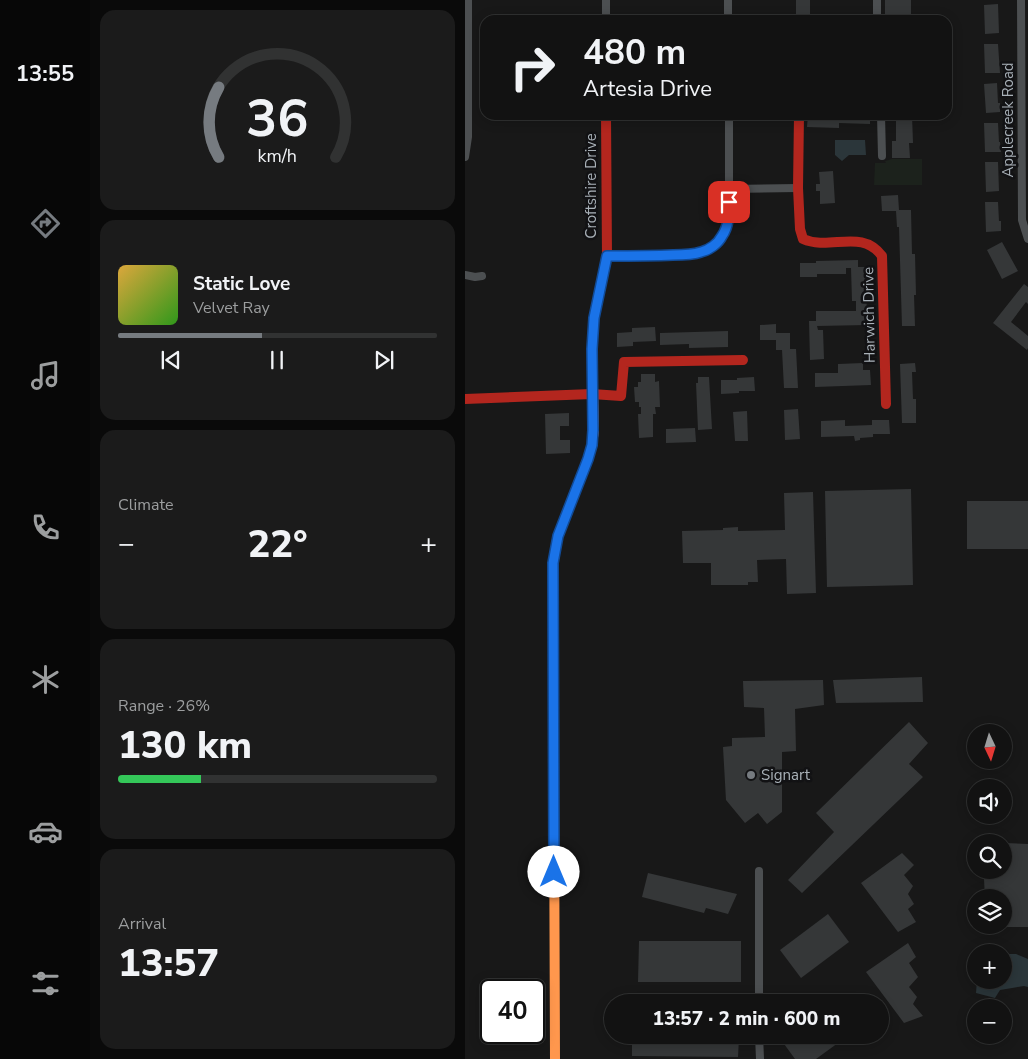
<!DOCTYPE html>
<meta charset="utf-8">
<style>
:root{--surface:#121212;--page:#1b1b1b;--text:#f1f3f6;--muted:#9c9e9f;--line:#313232;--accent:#767b80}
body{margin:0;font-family:"Nunito Sans",sans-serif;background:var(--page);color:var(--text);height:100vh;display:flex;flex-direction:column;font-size:19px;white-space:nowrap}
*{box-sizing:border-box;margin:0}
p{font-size:16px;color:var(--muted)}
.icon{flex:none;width:28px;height:28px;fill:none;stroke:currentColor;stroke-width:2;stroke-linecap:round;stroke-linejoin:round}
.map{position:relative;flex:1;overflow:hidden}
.panel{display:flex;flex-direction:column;gap:10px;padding:10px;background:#0a0a0a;width:375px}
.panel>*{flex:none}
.top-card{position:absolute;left:15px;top:15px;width:472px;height:105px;border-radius:15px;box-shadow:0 2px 12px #0003,0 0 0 1px var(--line);background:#121212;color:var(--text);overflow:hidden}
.needle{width:32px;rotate:176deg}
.controls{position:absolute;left:502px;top:724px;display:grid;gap:10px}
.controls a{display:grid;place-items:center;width:45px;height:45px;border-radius:50%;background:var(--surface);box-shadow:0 2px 12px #0003,0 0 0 1px var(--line);font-size:25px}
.speed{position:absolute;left:15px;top:979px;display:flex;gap:10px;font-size:25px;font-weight:700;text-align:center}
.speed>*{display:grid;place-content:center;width:65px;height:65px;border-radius:50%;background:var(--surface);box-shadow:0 2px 12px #0003,0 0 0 1px var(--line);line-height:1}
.speed .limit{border:2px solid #111;border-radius:8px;background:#fff;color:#111}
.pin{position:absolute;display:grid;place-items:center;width:42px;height:42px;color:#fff;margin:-21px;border-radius:10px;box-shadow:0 2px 8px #0006}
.me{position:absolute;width:55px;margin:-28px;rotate:0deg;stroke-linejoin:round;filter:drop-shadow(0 0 4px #0008)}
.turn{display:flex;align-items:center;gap:18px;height:105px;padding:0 20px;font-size:22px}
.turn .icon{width:65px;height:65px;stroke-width:2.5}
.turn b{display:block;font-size:35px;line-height:42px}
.big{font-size:38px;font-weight:800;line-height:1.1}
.panel .widget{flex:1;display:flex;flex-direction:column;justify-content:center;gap:8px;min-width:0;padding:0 18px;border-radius:15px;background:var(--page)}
.panel .dial{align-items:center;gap:0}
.dial svg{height:130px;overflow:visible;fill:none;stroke:var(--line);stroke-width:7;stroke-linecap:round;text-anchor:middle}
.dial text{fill:var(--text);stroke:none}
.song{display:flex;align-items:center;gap:15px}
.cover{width:60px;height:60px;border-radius:8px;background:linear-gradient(135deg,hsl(40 70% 55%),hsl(110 70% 35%))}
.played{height:5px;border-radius:2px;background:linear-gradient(90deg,var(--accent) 45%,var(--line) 45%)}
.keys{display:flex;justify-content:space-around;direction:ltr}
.heat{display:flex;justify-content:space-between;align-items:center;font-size:28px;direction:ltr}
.charge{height:8px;border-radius:4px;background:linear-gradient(90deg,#34c759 26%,var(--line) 0)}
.trip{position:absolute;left:139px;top:994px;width:285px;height:50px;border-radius:25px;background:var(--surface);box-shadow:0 2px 12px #0003,0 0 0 1px var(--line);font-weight:800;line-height:50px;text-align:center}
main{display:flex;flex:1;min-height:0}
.dock{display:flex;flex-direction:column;width:90px;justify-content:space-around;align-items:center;background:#070707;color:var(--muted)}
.dock .icon{width:35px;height:35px}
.dock .selected{color:var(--accent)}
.dock b{font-size:22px;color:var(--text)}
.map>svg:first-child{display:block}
.green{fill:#1c221c}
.water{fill:#2b363a}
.building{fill:#353738}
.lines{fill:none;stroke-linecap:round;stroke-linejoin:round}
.street{stroke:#4c4f51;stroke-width:8}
.slow{stroke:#ff974d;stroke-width:10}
.jam{stroke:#b3261e;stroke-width:10}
.route-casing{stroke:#114b97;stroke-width:12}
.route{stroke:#1a73e8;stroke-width:9}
.poi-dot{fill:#767b80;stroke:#121214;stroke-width:2}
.labels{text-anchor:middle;stroke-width:5;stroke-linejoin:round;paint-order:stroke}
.street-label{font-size:15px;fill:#a9b1b8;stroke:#121214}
.poi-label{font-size:15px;fill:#a9b1b8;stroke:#121214;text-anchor:start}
</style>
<main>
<nav class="dock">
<b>13:55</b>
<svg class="icon selected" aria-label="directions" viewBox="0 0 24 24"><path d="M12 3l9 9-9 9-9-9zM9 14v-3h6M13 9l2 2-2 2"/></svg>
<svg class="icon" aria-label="music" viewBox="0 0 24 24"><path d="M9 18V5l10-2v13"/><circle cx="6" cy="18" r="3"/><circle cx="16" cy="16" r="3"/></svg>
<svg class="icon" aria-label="phone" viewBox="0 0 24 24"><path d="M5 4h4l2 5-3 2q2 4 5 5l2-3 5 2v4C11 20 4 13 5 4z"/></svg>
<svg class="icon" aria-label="climate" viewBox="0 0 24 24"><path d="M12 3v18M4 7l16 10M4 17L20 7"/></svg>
<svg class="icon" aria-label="car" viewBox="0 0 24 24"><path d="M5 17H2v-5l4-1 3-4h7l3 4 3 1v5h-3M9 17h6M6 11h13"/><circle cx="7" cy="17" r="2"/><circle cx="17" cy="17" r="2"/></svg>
<svg class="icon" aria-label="filters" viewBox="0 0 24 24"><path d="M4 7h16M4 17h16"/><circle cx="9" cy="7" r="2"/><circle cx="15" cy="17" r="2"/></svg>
</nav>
<section class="panel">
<div class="widget dial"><svg viewBox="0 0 100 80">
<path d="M14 69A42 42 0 1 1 86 69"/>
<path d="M14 69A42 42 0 0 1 14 26" stroke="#767b80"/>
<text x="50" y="56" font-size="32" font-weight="700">36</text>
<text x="50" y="72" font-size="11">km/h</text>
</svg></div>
<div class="widget">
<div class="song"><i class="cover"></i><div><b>Static Love</b><p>Velvet Ray</p></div></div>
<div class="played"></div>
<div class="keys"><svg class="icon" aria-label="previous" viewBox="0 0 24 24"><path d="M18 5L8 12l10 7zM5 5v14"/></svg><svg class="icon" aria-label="pause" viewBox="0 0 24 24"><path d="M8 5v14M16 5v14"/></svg><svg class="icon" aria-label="next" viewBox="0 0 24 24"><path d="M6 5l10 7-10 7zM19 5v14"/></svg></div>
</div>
<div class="widget"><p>Climate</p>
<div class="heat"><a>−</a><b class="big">22°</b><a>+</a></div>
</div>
<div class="widget"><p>Range · 26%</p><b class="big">130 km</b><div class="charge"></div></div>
<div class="widget"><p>Arrival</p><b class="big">13:57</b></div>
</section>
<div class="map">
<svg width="563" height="1059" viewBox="0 0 563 1059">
<rect width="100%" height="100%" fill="#181818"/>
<path class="green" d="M427,159H457V185H409L410,163H421L420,161Z"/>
<path class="water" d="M370,140H400L401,155H384L377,161L370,155Z
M539,954H551L563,959V987L559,986L535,990L530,998L511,993L512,980H539Z"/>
<path class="building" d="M331,0H345V20H331Z
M420,0H446V15H420Z
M533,4L534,33L520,34L519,5Z
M519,44H533L535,73H520Z
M532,83L533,103H535V112L521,113L519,84Z
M343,115H405V124L374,123V128L342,127Z
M433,115H447L448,143H444L445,158H427V141H431V117H433Z
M519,123H533L534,142H535L536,152H520Z
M520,162H533L534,191L521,192Z
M368,171L370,203L355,204V191H351V184H355L354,172Z
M433,195L434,210H446L447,254H450L451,295H449L450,326H437L434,227H432L431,211H417L416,196Z
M520,202H533L534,221H536V231L521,232Z
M537,242L553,271L537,279L522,250Z
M393,260V267H401L402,325L352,326L353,330H358L359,359L345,360L344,321H351V311H391V301H387L386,268H381V274H352V277H335V263H351V261Z
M559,284L563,287V304L561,302L546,322L563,336V348L562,350L528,323Z
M311,324V333H325V349H331L333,388H319L317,350H311V340H295V325Z
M190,327L191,341L168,342V346L152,347V333L167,332V328Z
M263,331V347L224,348V344L195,345V333Z
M398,363V370H405L406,385L350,387V373H373V364Z
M450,363L451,372H447L448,399H451V423H437L435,364Z
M176,374H190V382L194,381L195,407H190L191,414H188V437L174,438L173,414H176V407H174V402H170L169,387H173V382H176Z
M233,377H244L247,429L233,430L231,383H233Z
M289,377L290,391H274V393L256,394V380H272V378Z
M333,409L335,439L320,440L319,410Z
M282,411L283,441H270L268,412Z
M104,413V426H95V440H105V453L81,454L80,414Z
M380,420V426L407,425V420H424L425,434H408V437L395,438V440L390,441L389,436L356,437V421Z
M230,428L231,442L201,443V429Z
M446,489L448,585L362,587L360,491Z
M348,492L351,593L322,594L321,559L292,560L293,582H283V585H246V563H218L217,531L258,530V528L273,527V531L320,530L319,493Z
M502,501H563V549H502Z
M457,677L458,702L371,703L368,680Z
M358,680L359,705L330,709L331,751L317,752V812L302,824L293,813L280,823L261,800L258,747L267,746V738L300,737L299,708L279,707L278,681Z
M444,722L463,743L444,764L458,777L337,893L323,880L369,832L351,813Z
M539,843L563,844V927H539V898H520L519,879L531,878V870H539Z
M437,853L449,865L439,875L448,886L443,894L449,904L443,909L451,922L433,932L396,883Z
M183,873L272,894L263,914L241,908L239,913L177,897Z
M363,914L384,942L336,978L315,950Z
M174,941H276V982H173Z
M443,943L451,957L444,963L453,977L444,987L452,997L448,1004L458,1016L439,1023L401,972Z
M318,1035H384L351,1059H330L314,1037Z
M167,1036L274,1038L273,1057L167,1056Z"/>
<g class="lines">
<path class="street" d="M141,0V20
M263,0V20
M412,0V20
M556,0L557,220L563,239
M416,115L417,156
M0,157L3,137V0
M265,189L333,188
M142,256L226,254C250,251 259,238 264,215V115
M0,275L10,277L17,276
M294,871V1002
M294,1035L295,1059"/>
<path class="slow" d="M89,559L93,536L123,459L127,445L129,430L127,349L129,318L136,286
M89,796L90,1059"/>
<path class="jam" d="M334,115L333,188L335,229L338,239C365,251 397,228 417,256L421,404
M136,286L142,256L141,115
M0,399L127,394L156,396L159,362L278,360
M89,559V796"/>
</g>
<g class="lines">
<g class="route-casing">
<path id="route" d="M89,872L88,563L93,536L123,459L127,445L128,430L127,349L129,318L142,256C164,256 186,256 208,255C217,255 227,255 236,252C244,250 253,244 257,236C264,226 264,214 264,202"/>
</g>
<use href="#route" class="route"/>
</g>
<circle class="poi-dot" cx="286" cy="775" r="5"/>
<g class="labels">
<g class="street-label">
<text transform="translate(543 120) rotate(-90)" y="5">Applecreek Road</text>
<text transform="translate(126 186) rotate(-90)" y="5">Croftshire Drive</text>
<text transform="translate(404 315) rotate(-91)" y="5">Harwich Drive</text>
</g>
<g class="poi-label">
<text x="296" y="780">Signart</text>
</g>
</g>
</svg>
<div class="controls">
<a><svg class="needle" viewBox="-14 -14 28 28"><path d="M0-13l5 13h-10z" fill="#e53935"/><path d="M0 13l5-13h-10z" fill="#9c9e9f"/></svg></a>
<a><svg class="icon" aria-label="sound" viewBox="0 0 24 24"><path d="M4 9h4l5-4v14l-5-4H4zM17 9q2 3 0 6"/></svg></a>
<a><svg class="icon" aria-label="search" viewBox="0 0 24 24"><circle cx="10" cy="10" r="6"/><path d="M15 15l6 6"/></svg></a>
<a><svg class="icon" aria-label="layers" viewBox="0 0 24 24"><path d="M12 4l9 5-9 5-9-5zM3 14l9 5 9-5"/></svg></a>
<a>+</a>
<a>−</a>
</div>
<div class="speed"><div class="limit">40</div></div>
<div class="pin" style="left:264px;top:202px;background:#d93025"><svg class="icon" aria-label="arrive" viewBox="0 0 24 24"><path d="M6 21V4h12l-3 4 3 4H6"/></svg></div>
<svg class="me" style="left:89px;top:872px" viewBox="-20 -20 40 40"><circle r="19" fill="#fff"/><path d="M0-13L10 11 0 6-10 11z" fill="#1a73e8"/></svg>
<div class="trip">13:57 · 2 min · 600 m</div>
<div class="top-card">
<div class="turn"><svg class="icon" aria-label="right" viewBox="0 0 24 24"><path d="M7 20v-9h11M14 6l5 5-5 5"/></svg><div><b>480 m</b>Artesia Drive</div></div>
</div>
</div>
</main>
